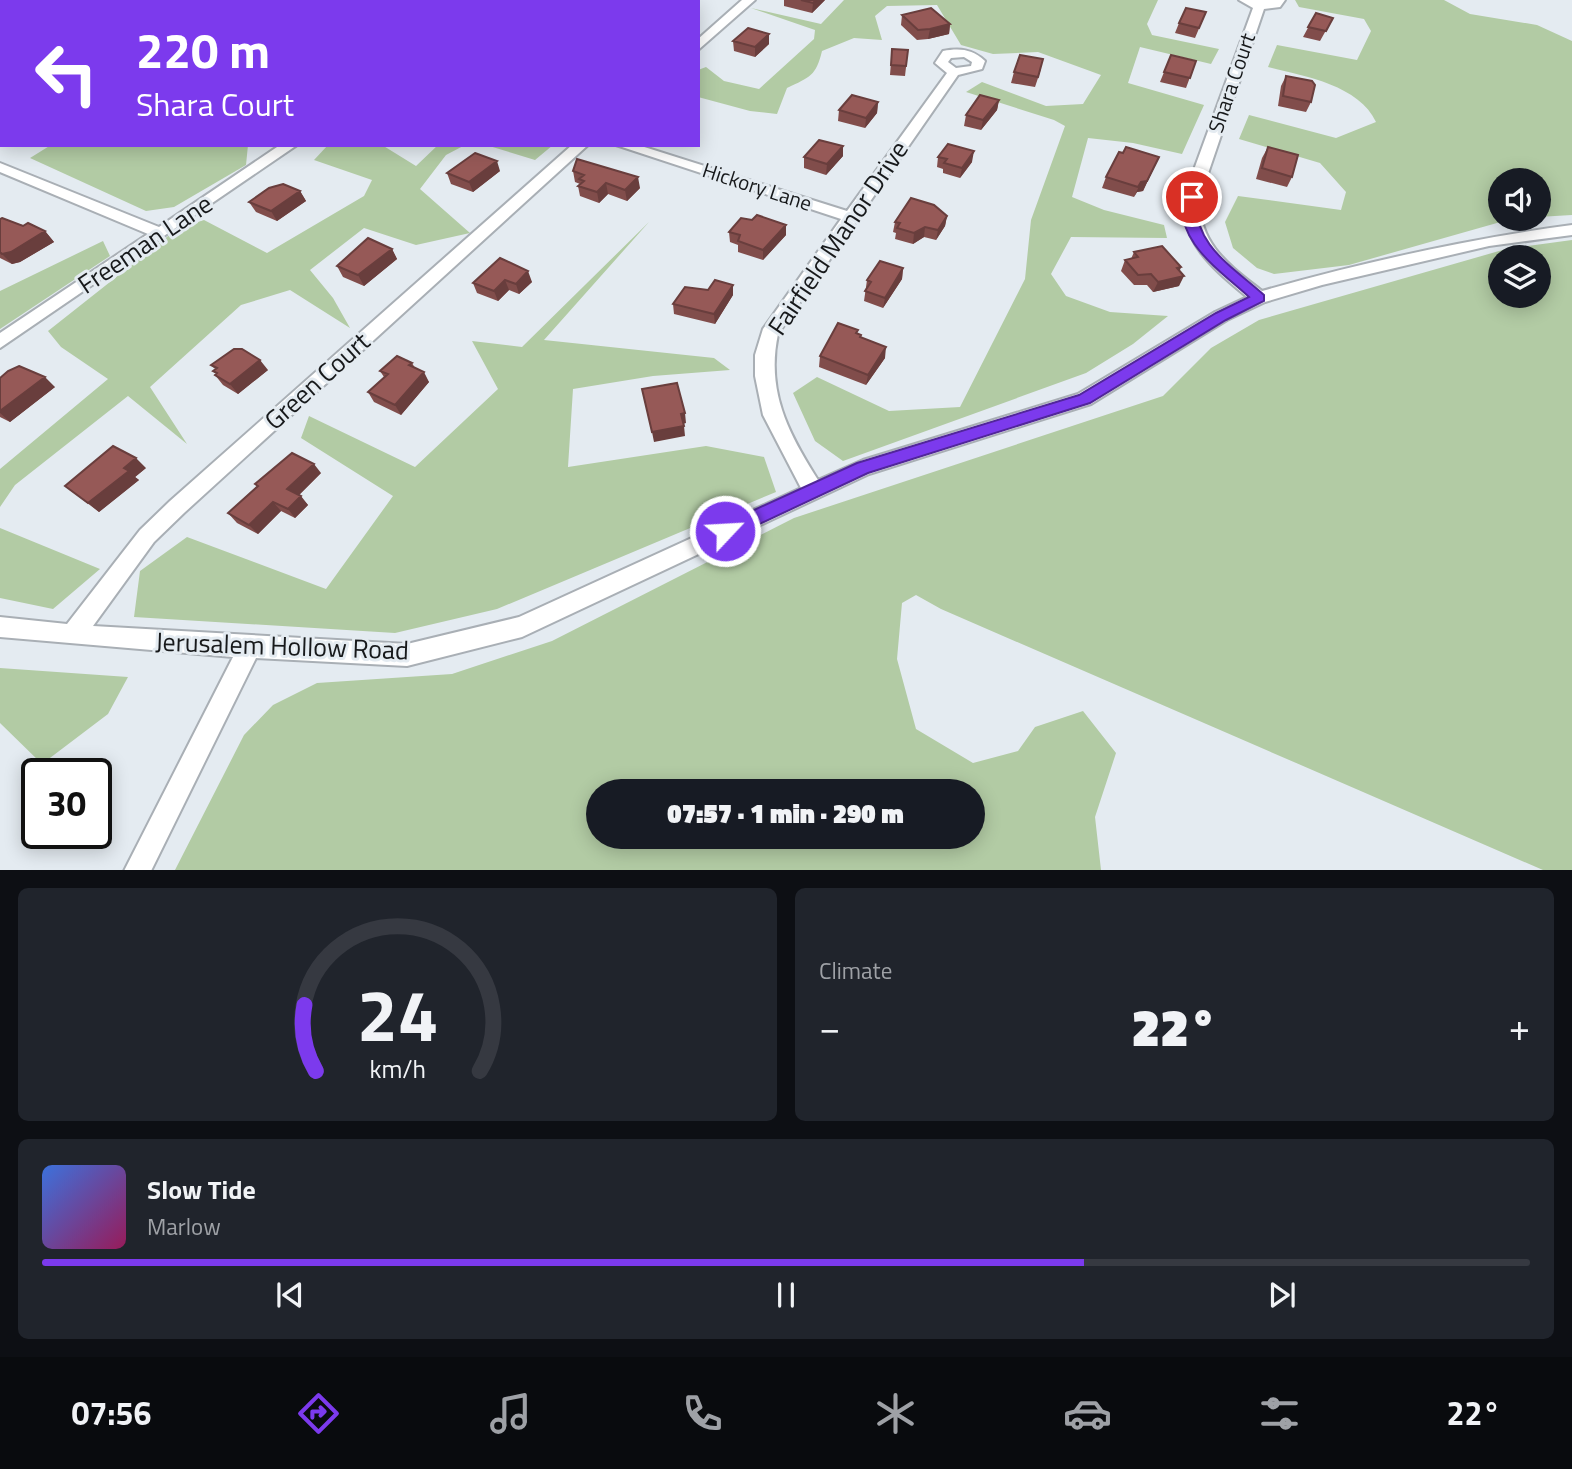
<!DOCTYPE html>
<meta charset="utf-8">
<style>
:root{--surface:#171b24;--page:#20242c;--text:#f1f3f6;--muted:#9ea1a6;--line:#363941;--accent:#7c3aed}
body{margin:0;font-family:"Titillium Web",sans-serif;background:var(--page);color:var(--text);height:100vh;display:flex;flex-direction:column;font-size:26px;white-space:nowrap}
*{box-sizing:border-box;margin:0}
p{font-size:23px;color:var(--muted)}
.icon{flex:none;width:38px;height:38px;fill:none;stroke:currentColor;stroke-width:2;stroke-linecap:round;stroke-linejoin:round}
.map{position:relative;height:870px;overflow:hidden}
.panel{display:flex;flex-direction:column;gap:18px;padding:18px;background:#0d0f14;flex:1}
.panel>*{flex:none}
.top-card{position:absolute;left:0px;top:0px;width:700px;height:147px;box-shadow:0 4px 18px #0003;background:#7c3aed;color:#fff;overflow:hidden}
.tools{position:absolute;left:1488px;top:168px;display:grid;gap:14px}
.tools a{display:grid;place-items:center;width:63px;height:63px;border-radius:50%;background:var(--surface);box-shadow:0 4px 18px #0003;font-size:35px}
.speed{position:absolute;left:21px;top:758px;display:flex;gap:14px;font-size:35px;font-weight:700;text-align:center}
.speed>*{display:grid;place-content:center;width:91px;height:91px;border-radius:50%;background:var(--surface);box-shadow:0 4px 18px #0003;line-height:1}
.speed .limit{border:4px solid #111;border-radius:10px;background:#fff;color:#111}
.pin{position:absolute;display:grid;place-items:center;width:60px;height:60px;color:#fff;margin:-30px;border:4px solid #fff;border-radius:50%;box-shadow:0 2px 7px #0007}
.me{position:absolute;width:77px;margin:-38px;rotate:65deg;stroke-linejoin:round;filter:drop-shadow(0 0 5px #0008)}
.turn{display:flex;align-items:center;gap:24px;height:147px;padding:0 21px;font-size:32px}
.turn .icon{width:91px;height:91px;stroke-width:2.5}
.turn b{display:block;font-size:49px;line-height:60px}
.big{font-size:52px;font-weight:800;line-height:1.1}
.panel .tile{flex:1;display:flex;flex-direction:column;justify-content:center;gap:10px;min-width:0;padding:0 24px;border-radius:10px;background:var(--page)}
.panel .dial{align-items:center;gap:0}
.dial svg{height:182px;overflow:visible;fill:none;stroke:var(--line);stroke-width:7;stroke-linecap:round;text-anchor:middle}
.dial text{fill:var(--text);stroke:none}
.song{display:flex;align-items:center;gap:21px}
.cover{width:84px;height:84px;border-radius:10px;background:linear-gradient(135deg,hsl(220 70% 55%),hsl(330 70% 35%))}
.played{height:7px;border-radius:4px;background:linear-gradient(90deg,var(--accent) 70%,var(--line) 70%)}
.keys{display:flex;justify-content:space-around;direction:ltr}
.heat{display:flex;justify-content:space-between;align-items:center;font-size:38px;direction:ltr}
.panel .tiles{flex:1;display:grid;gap:18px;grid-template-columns:1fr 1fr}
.tile:last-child{grid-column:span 2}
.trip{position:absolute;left:586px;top:779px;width:399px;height:70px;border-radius:35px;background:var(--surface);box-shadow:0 4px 18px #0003;font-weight:800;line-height:70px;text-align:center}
.tab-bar{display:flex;height:112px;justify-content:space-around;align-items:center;background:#090b0e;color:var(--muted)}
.tab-bar .icon{width:49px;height:49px}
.tab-bar .on{color:var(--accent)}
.tab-bar b{font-size:32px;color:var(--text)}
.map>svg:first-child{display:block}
.green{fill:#b2cba4;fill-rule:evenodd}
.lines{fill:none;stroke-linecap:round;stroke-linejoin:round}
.lane-casing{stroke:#a9afb5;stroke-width:3}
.street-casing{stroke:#a9afb5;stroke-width:4}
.lane{fill:#fff;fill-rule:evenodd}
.street{fill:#fff;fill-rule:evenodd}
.wall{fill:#814d4b}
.shaded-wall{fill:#693e3d}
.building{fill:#965957;stroke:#693e3d;stroke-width:2}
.route{fill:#7c3aed;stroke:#51269a;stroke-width:2}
.labels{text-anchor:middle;stroke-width:6;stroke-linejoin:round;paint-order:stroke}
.far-street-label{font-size:21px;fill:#17191b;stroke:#e4ebf1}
.street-label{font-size:26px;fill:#17191b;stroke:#e4ebf1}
</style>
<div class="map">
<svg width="1572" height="871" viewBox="0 0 1572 871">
<rect width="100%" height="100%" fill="#e4ebf1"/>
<path class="green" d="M844,0H1158L1147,24L1152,35L1219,49L1211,64L1140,47L1128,83L1204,105L1182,154L1133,143L1088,138L1072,197L1104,210L1164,225L1167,238L1071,237L1051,274L1066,296L1110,312L1168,316L1133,344L1086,373L843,461L815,441L793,393L817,377L889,411L960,407L1025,279L1031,220L1065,126L1054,120L966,92L982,82L1046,106L1083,104L1101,75L1038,52L993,54L961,45L937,5L887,6L875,16L882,40L854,38L822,51C816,76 810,77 787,88L777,114L750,111L698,97V70L706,67L724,81L759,89L814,39L815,30L751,8L821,24Z
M1295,0H1444L1470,14L1537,25L1572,41V215L1538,217V180H1500V219H1511L1349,265L1274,274L1257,268L1233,248L1225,222L1238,196L1341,210L1346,192L1320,163L1239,139L1249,115L1336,138L1376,122C1359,85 1304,76 1268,67L1277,45L1357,60L1371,31L1364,19L1299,7Z
M51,145H248L246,165L174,207L146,211L30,158Z
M328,145H382L416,166L438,145H465L446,155L420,189L470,233L416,245L364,228L310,270L333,298L350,328L290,290L241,305L150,387L187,444L128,396L15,485L0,507V469L108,379L61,347L48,331L177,229L204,220L267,253L364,196L372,180L314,160Z
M486,145H553L535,160Z
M649,222L544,340L714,358L730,370L653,376L573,389L568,467L706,446L764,457L776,492L497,609L395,633L134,617L140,571L187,537L326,589L393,496L301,438L309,416L415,467L498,389L472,341L522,347Z
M1572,240V870H1543L941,609L916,595L902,603L897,659L916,729L973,763L1018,751L1035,727L1083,711L1116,753L1095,817L1101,870H175L244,735L273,705L317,683L452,674L552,641L794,518L1163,396L1211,348L1259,320L1506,249ZM1500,257H1538V296H1500ZM973,791V836H598V791Z
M103,241L110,256L0,329V291Z
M0,528L100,569L53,609L0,598Z
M0,668L128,677L108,714L42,764L0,723Z"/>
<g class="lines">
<g class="lane-casing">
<path id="lane" d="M101,0H110L113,2H104Z"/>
</g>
<g class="street-casing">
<path id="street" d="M498,0H510L496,2Z
M742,0H755L698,50V39Z
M1239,0H1285L1280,7L1264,9L1200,197C1197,243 1229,265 1262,291C1364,262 1467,239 1572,225V235L1489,246L1322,285L1265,302L1227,320L1091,404L869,474L522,637L407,666L256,658L151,871H124L233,657L0,637V617L67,624L140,530L170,501L572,145H588L184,513L154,542L93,626L407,644L519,617L801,488L763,415L755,376V355L763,329L841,219L616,145H638L847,211L947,73L935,63L943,51C960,48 972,49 985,61L982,69L958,75L778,334C766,391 788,433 818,480L863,460L1078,394L1215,312L1247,297C1214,269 1181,244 1184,197L1253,8ZM964,57L972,62L971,66L956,68L948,62L951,58Z
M2,61V69L0,70V62Z
M280,145H297L0,348V333L148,234L0,172V163L159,227Z"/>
</g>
<use href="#lane" class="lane"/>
<use href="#street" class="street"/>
</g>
<path class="wall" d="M407,0H441L438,2H412Z
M784,0H825L812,13L784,6Z
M1206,12L1195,38L1175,33L1179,23Z
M1316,13L1333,18L1320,41L1303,37Z
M902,15L950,24L949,34L928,39L917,40L901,25Z
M769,34V44L755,57L734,51L733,41Z
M892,49L908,50L905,76L890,75Z
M1171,55L1196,61L1186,88L1160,82Z
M1041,69L1035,87L1011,83L1014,72Z
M1286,76L1311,102L1306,112L1278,106L1281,86Z
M999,100L997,110L981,130L964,126L966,115Z
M878,102L877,113L865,128L838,121L839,110Z
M843,146V156L826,175L804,168V157Z
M1268,147L1292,177L1287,187L1256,179L1262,158Z
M938,157L972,162L960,178L943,173V169L937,167Z
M1159,157L1143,191L1137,192L1134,197L1102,188L1106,177Z
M500,171L473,192L451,184L447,173Z
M573,171L640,188L627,201L608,194L599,203L580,196L578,186L580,184L575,182Z
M300,191L306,201L277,221L256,212L249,202Z
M947,216L945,226L936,240L924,237L913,244L895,239L896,233L893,232L895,222Z
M0,219L45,231L54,242L20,262L12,264L0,258Z
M729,232L786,235L763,260L738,252V245L730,242Z
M392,249L397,259L364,286L343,277L337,266Z
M1134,252L1181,267L1180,270L1179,286L1153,292L1147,285H1134L1121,271L1125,260L1131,259Z
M500,258L532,282L519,294L509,290L498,301L477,293L473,283Z
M903,268L902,279L883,308L864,301L867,280Z
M733,285V295L715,324L674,314L673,304L708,290Z
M857,333L885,358L866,385L819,367L820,356Z
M412,363L415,368L429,382L401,415L374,402L368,392L384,377L380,371Z
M211,365L268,370L238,394L223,385L215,375L216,374L213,371L215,369Z
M0,378L55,387L10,422L0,417Z
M146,468L135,477L139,480L99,512L65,486Z
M321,473L299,495L308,505L295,518L281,511L258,534L237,523L228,513L257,486L255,484Z"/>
<path class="shaded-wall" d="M426,0H441L438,2H427Z
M816,0H825L812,13L813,3Z
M950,24L949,34L928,39L930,29Z
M769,34V44L755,57V47Z
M999,100L997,110L981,130L983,120Z
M878,102L877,113L865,128L866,118Z
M843,146V156L826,175L827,164Z
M974,151L972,162L960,178L962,168Z
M1159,157L1143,191L1137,192L1134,197L1141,182Z
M497,161L500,171L473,192L469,182Z
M638,177L640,188L627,201L625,190Z
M606,183L608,194L599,203L597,192Z
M300,191L306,201L277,221L271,211Z
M947,216L945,226L936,240L938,230Z
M786,225V235L763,260V250Z
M925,227L924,237L913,244L914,233Z
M45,231L54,242L20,262L12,264L2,254Z
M392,249L397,259L364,286L358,275Z
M1181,267L1176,278L1184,276L1179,286L1153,292L1158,282L1177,268Z
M903,268L902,279L883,308L885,298Z
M528,271L532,282L519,294L516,284Z
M505,280L509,290L498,301L494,291Z
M733,285V295L715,324L714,314Z
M886,347L885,358L866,385L868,375Z
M260,360L268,370L238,394L230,384Z
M424,372L429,382L401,415L395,405Z
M45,377L55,387L10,422L0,413V411Z
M685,413L686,423L683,424L681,414Z
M684,426L685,436L654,442L652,432Z
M136,458L146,468L135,477L139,480L99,512L88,503L124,468Z
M314,464L321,473L295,499L287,489Z
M301,496L308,505L295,518L288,509Z
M273,502L281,511L258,534L249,525Z"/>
<path class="building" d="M801,0H816L813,3Z
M931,8L950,24L930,29L918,30L902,15Z
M1186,8L1206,12L1199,28L1179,23Z
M1316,13L1333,18L1326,31L1308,27Z
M748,28L769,34L755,47L733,41Z
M892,49L908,50L906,66L891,65Z
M1020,55L1043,59L1038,77L1014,72Z
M1171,55L1196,61L1190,78L1164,72Z
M1286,76L1312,81L1315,85L1311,102L1283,96Z
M852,95L878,102L866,118L839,110Z
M980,95L999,100L983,120L966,115Z
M819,140L843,146L827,164L804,157Z
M948,144L974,151L962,168L944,163L947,159L938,157Z
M1126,147L1159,157L1147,181L1141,182L1138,187L1106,177L1119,152L1123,153Z
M1268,147L1298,155L1292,177L1262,168Z
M475,153L497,161L469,182L447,173Z
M577,159L638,177L625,190L606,183L597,192L578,186L584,181L579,179L584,175L573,171Z
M283,184L300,191L271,211L249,202L269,188Z
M911,198L934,205L947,216L938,230L925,227L914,233L897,228L900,223L895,222Z
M757,215L786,225L763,250L738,241L740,235L729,232L741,218L752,220Z
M2,218L23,226L28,223L45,231L11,252L2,254L0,252V219Z
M368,238L392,249L358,275L337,266Z
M1162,246L1181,267L1177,268L1184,276L1158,282L1151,274L1138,275L1125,260L1138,257L1134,252Z
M500,258L528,271L516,284L505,280L494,291L473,283Z
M880,261L903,268L885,298L865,291L871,282L867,280Z
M715,280L733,285L714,314L673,304L685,287L708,290Z
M838,323L858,330L856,333L861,335L860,337L886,347L868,375L820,356Z
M234,349H242L260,360L230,384L215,375L217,373L213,371L217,368L211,365Z
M397,356L412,363L409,365L424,372L395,405L368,392L388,374L380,371Z
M19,366L45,377L0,411V378L8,371Z
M677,383L685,413L681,414L684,426L652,432L642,389Z
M113,446L136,458L124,468L129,471L88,503L65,486Z
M292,453L314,464L287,489L301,496L288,509L273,502L249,525L228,513L258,486L255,484Z"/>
<path class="route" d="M1187,194L1198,197C1190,243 1233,267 1264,295V301L1226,320L1090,403L868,473L732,537H719L717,531L719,526L857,463L1079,395L1216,313L1249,297C1222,272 1168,237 1187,194Z"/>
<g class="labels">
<g class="far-street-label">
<text transform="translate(1232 83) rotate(-71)" y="7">Shara Court</text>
<text transform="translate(757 187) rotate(18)" y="7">Hickory Lane</text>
</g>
<g class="street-label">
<text transform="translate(838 238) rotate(-56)" y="9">Fairfield Manor Drive</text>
<text transform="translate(145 244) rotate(-34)" y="9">Freeman Lane</text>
<text transform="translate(317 381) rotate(-42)" y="9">Green Court</text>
<text transform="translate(282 646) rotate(2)" y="9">Jerusalem Hollow Road</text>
</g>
</g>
</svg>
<div class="tools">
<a><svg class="icon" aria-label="sound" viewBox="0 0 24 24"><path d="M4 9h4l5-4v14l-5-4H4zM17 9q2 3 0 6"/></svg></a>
<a><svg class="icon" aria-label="layers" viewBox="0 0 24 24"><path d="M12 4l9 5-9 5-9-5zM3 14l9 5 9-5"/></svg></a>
</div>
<div class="speed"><div class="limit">30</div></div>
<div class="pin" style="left:1192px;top:197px;background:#d93025"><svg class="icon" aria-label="arrive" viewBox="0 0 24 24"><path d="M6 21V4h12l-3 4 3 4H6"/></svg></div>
<svg class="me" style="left:725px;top:531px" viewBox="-20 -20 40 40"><circle r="17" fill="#7c3aed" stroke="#fff" stroke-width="3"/><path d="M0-11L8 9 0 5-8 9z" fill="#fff"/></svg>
<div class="trip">07:57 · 1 min · 290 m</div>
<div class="top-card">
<div class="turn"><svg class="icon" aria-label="left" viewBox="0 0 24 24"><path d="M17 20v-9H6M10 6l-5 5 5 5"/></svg><div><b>220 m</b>Shara Court</div></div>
</div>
</div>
<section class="panel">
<div class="tiles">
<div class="tile dial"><svg viewBox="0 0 100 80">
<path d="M14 69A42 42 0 1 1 86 69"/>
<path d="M14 69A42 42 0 0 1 9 40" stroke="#7c3aed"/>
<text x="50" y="56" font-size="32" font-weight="700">24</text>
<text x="50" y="72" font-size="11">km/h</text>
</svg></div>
<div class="tile"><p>Climate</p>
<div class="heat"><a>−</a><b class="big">22°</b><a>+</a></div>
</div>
<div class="tile">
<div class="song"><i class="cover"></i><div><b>Slow Tide</b><p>Marlow</p></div></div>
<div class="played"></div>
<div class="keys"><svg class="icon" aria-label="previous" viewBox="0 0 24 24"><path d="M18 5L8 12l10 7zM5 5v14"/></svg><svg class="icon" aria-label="pause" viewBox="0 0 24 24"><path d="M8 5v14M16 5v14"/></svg><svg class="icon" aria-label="next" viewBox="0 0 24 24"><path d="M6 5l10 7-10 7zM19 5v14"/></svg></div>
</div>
</div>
</section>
<nav class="tab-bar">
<b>07:56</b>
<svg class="icon on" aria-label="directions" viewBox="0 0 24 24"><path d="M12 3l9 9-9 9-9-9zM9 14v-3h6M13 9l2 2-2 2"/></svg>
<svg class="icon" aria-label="music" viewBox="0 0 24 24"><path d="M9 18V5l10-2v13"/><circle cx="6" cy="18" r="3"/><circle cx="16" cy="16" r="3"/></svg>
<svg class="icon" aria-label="phone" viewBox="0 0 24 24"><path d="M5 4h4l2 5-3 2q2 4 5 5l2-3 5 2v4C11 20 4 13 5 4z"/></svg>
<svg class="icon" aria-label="climate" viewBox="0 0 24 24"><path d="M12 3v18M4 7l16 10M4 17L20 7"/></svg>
<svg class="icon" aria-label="car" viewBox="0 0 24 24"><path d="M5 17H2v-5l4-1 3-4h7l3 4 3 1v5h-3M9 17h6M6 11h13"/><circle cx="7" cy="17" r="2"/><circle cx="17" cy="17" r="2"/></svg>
<svg class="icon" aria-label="filters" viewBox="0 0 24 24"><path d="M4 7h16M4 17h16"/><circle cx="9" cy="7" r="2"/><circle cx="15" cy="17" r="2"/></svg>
<b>22°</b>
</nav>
